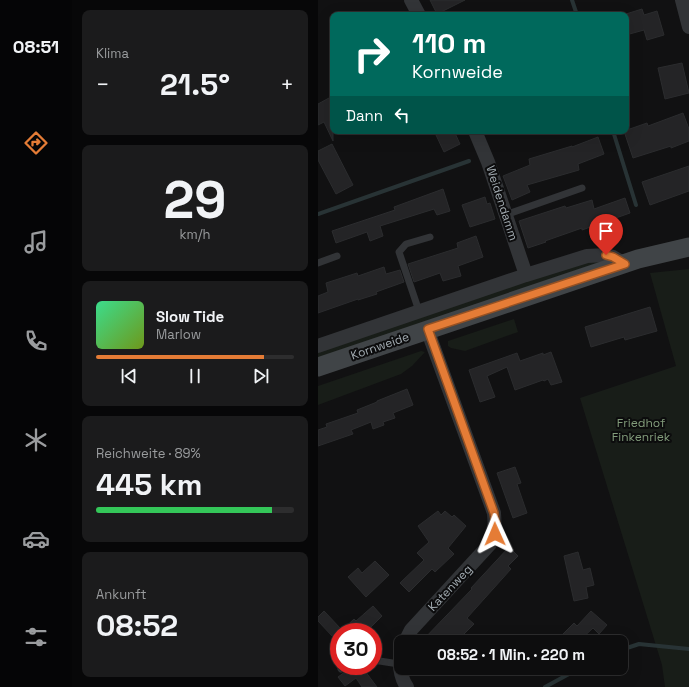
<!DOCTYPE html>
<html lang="de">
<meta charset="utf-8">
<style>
:root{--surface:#0d0d0e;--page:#1b1b1c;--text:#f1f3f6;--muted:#9a9c9e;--line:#2d2d2e;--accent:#e57c36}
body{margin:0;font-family:"Space Grotesk",sans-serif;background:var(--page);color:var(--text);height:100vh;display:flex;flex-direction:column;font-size:15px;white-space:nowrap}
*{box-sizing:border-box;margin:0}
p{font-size:13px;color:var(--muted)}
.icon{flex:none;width:22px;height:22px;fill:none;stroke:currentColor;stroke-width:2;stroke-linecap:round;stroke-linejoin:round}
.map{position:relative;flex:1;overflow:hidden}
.drawer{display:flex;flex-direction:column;gap:10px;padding:10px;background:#070708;width:246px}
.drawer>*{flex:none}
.banner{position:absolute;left:12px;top:12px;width:299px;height:122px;border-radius:8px;box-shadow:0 4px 16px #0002,0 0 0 1px var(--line);background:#00695c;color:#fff;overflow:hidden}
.speed{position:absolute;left:12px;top:623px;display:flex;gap:8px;font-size:20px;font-weight:700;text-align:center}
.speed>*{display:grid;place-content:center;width:52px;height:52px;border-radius:50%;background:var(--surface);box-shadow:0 4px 16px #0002,0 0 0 1px var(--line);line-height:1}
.speed .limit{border:6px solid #d22;background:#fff;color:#111}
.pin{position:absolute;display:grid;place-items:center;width:34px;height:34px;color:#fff;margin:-41px -17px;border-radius:50% 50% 50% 0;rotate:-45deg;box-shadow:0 0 4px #0007}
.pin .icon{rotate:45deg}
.me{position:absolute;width:44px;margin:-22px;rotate:359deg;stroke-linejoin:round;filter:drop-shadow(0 0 3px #0008)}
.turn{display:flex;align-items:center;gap:14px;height:84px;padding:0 16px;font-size:18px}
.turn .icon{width:52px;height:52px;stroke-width:2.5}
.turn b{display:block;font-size:28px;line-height:34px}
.then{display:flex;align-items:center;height:38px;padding:0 16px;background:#0003;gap:8px;font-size:15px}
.big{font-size:30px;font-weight:700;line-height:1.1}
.drawer .card{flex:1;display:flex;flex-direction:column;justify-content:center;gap:6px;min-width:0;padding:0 14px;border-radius:8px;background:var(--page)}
.drawer .dial{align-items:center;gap:0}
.dial b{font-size:52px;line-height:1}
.song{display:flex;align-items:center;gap:12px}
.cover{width:48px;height:48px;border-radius:6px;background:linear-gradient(135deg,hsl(150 70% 55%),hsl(80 70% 35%))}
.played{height:4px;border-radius:2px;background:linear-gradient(90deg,var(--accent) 85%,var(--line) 85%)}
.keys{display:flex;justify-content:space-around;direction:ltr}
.heat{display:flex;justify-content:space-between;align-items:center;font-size:22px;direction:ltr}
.charge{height:6px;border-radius:3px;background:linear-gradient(90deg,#34c759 89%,var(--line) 0)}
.trip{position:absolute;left:76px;top:635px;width:234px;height:40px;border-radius:8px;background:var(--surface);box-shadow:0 4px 16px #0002,0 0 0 1px var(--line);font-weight:700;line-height:40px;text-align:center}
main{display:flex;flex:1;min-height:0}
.tab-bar{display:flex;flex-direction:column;width:72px;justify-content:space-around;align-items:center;background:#050506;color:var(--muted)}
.tab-bar .icon{width:28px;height:28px}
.tab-bar .current{color:var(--accent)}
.tab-bar b{font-size:18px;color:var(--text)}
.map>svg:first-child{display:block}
.green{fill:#181d18}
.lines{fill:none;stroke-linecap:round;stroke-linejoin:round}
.stream{stroke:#283335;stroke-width:4}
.building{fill:#242426;stroke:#2b2c2e}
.service{stroke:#323437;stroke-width:7}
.minor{stroke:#323437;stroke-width:14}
.secondary{stroke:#404447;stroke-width:19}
.route-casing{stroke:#955123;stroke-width:10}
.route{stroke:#e57c36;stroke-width:7}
.labels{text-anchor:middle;stroke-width:4;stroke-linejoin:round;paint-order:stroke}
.street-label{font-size:12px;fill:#a3acb2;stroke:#0c0c0d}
.park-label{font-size:12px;fill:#829c7b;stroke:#0c0c0d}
</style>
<main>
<nav class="tab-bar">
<b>08:51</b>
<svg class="icon current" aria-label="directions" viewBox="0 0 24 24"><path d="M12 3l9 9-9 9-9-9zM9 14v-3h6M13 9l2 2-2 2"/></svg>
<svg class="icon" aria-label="music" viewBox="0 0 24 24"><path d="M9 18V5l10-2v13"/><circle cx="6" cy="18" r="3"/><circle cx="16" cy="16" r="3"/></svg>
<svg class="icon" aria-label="phone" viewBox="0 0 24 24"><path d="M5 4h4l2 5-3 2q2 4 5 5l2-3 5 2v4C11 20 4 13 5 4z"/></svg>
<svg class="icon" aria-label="climate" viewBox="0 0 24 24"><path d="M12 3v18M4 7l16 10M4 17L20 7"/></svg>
<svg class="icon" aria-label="car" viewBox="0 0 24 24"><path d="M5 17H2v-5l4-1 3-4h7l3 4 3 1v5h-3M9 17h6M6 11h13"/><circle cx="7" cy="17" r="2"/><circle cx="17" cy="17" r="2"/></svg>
<svg class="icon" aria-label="filters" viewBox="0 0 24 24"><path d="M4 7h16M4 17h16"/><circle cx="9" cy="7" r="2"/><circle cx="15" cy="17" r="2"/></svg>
</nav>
<section class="drawer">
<div class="card"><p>Klima</p>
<div class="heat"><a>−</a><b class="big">21.5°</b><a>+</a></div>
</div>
<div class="card dial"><b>29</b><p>km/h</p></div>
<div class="card">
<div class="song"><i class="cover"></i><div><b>Slow Tide</b><p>Marlow</p></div></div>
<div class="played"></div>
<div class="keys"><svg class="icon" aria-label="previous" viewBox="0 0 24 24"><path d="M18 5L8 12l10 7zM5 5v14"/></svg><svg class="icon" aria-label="pause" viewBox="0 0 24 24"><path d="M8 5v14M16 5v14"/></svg><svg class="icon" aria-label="next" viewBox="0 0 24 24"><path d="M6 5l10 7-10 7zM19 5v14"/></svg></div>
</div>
<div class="card"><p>Reichweite · 89%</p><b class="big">445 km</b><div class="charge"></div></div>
<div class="card"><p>Ankunft</p><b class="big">08:52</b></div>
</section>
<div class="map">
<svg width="371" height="687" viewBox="0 0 371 687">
<rect width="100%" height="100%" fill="#111112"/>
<path class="green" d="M269,259L286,261L0,358V350Z
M371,269V687H347L344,665L262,398L358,366L332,273Z
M196,319L200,332L147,351L133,348L130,346V341Z
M103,351L107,352L94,366L83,374L0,405V386Z"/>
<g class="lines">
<path class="stream" d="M254,0L259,15
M295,131L318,205
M0,214L151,161
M303,650L321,644L371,649
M227,687L262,668"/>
</g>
<path class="building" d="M112,0H147L119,14Z
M324,9L326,15L339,11L346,35L329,40L326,30L308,35V14Z
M364,63L371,93L347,99L340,68Z
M11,98L15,106V141L6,122L0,125V104Z
M365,113L371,129V141L353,148V146L315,158L306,131L329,123L330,126Z
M126,131H136L142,144L126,152L118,135Z
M280,137L286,154L260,164L261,170L209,185L212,192L194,200L185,176L212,165L211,159L254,146V147Z
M14,144L35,185L18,194L0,160V151Z
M371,166V191L332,205L324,182Z
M125,189L132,211L119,215L116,209L62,226L65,236L52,241L49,232L18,243L14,231L77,210L76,207Z
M167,197L169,204L172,203L177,219L152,227L144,205Z
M307,198L312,213L264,230V228L227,241L228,242L210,248L201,221L247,206L248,208L274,200L276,209Z
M158,236L165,257L140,266L143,276L125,281L122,273L96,282L90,264L140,248L139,243Z
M66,267L68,274L82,270L86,282L58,292L59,294L40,300V299L0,313V296L10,292L8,283L39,273L40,276Z
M332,307L339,331L307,340L306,337L273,347L267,327Z
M233,352L244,382L233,385L230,379L226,381L225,380L197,390L189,367L169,376L177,397L162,402L151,370L199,353L202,361L225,353V355Z
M89,389L95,405L75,413L77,418L65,422L66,425L55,429L53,422L33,430L35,434L0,446V430L9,427L8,424L40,413L39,410L59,402V401Z
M197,467L203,483L199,484L209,513L195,518L179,473Z
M120,511L123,515L127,511L134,517L136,515L148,526L130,548L136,554L117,572L114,569L91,592L82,583L106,560L99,553L111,542L100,526Z
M191,547L200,556L190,566L193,569L149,618L156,624L138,642H103L154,589L153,588Z
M260,552L265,570L272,568L276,585L268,587L270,598L256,601L246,556Z
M57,561L71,575L48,597L30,577L40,568L44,573Z
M55,606L64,616L48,632H22L36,619L38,621Z
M6,611L23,629L15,637L0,621V617Z
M273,611L289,625L281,634L275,628L260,642H237L256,623L259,626Z
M32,666H54L47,671L59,687H44L38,678L27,686L20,677L31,669Z"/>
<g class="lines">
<path class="service" d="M187,215L264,188
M0,263L19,256
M101,311L81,252L88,244L112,237
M55,660L81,664
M23,669L27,666"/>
<path class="minor" d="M93,0L101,15
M364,0L371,27
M157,131L170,162L208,275
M0,346L208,275L269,256L288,255L295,257L307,264
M87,642L93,630L172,544C177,533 177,525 176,513L109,329
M83,652C81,664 82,677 89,687"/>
<path class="secondary" d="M0,367L320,259L371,247"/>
</g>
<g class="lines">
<g class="route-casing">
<path id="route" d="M177,534L178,526L176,513L110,329L307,264L295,257L288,255"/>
</g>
<use href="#route" class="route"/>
</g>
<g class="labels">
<g class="street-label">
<text transform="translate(184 203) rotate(72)" y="4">Weidendamm</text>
<text transform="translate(62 346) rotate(-19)" y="4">Kornweide</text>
<text transform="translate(132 588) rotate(-47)" y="4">Katenweg</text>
</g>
<g class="park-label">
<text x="323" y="427">Friedhof<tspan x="323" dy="14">Finkenriek</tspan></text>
</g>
</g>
</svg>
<div class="speed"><div class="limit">30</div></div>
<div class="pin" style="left:288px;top:255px;background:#d93025"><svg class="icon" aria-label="arrive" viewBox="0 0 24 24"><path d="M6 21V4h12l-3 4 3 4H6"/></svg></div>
<svg class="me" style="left:177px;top:534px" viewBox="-20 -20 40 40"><path d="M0-17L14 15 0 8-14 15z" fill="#e57c36" stroke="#fff" stroke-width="4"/></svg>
<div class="trip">08:52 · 1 Min. · 220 m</div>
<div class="banner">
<div class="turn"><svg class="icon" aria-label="right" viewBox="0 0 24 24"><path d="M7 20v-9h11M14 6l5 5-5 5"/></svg><div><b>110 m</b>Kornweide</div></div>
<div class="then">Dann<svg class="icon" aria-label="left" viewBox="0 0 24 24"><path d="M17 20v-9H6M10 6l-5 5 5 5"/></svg></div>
</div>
</div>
</main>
